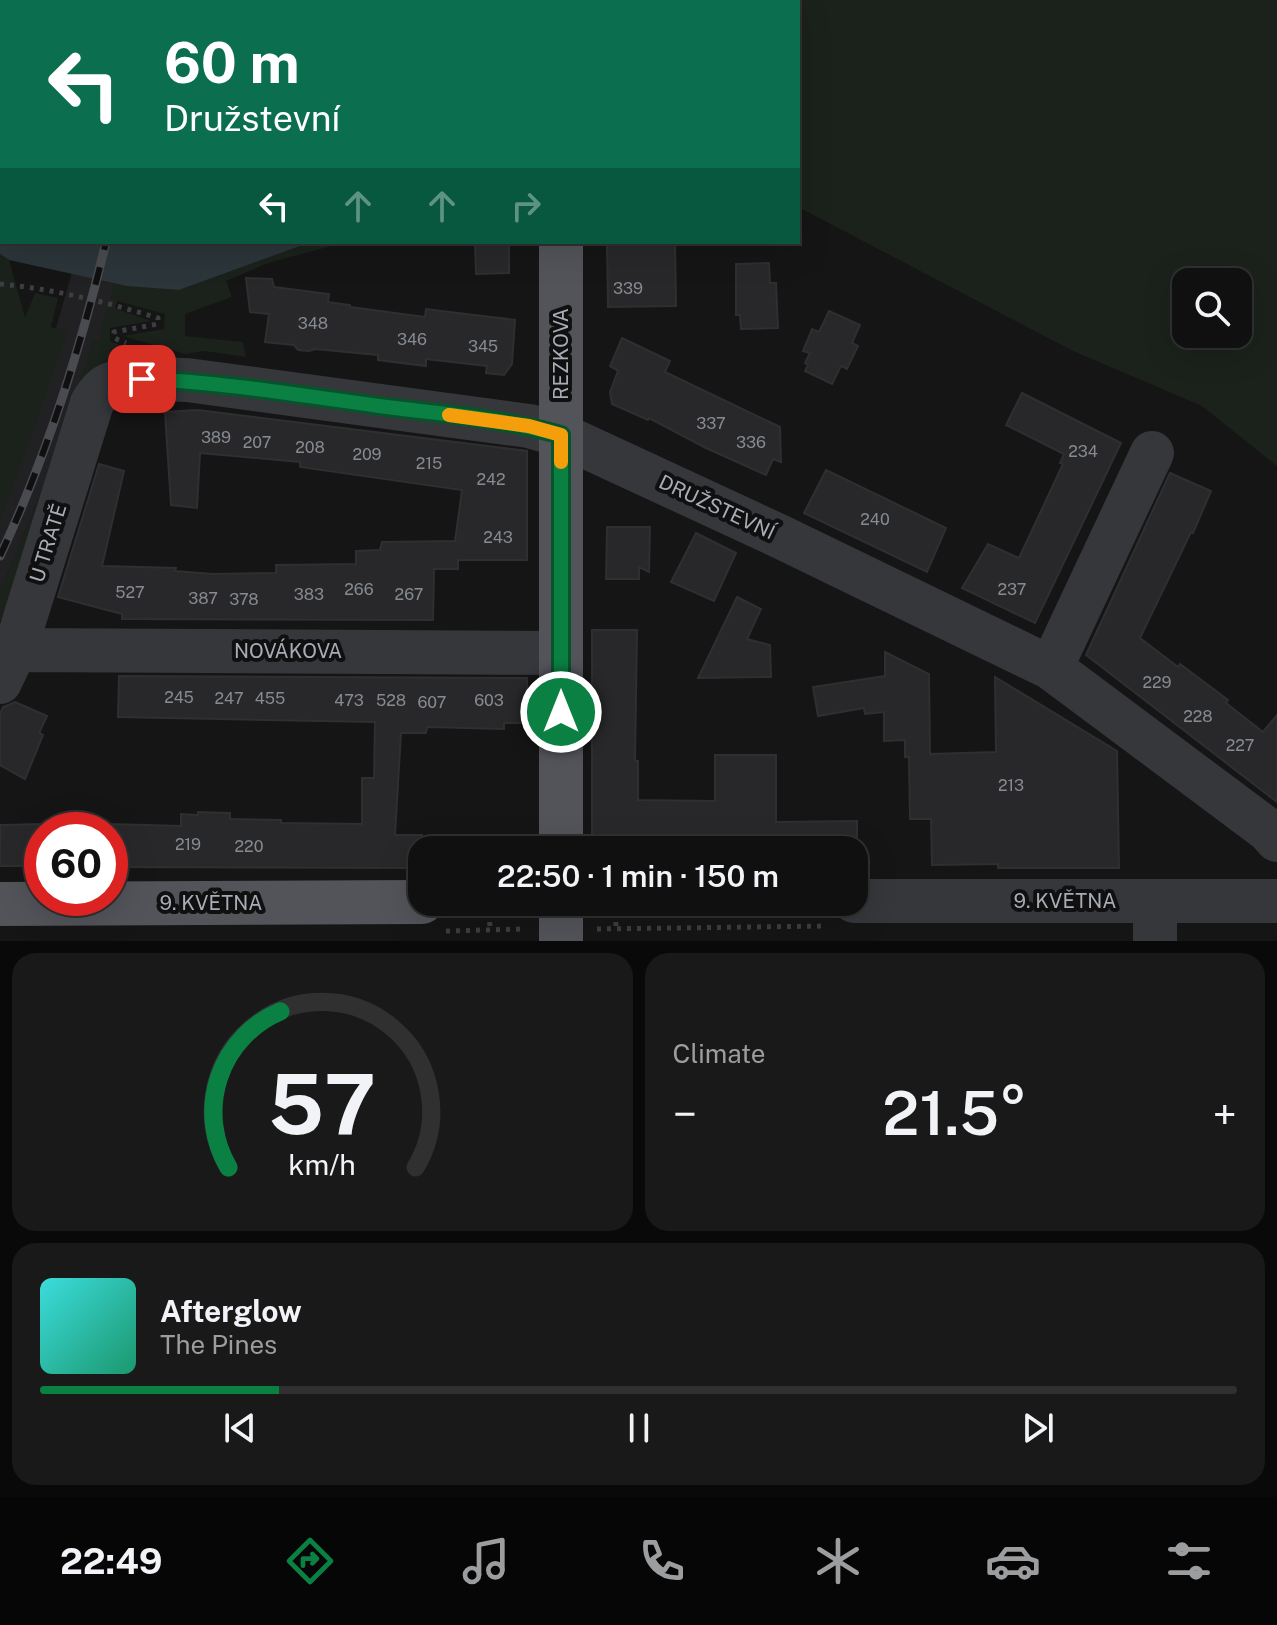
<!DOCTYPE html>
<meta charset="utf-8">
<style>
:root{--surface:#101010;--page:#191919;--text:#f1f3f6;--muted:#9c9d9f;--line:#303030;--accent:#0b8043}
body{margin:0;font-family:"Public Sans",sans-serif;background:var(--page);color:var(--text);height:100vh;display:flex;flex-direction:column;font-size:30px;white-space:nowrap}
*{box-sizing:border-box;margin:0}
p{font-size:26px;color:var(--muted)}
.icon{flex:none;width:44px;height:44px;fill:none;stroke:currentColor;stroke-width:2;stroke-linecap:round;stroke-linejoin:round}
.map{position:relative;height:941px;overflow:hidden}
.sheet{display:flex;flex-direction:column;gap:12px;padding:12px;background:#090909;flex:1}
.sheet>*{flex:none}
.top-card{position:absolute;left:0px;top:0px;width:800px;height:244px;box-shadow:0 8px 32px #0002,0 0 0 2px var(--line);background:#0b6e4f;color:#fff;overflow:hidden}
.controls{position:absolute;left:1172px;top:268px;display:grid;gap:16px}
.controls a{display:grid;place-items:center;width:80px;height:80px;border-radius:16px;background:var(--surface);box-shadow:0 8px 32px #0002,0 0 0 2px var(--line);font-size:40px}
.speed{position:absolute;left:24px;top:812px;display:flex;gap:16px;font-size:40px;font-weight:700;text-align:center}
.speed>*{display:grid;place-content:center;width:104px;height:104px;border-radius:50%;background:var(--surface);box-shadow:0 8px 32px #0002,0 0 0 2px var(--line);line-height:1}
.speed .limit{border:12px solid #d22;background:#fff;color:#111}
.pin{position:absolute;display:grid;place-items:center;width:68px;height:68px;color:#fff;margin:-34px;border-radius:16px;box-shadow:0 4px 12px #0006}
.me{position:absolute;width:88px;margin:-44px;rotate:0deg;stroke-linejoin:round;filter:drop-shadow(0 0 6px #0008)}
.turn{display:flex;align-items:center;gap:28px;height:168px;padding:0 32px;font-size:36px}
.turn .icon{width:104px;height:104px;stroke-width:2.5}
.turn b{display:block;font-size:56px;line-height:68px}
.lanes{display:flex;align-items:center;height:76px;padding:0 32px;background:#0003;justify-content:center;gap:40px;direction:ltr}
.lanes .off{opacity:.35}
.big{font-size:60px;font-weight:600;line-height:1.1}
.sheet .card{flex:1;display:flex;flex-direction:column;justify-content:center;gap:12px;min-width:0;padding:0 28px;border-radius:24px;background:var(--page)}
.sheet .dial{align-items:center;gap:0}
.dial svg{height:208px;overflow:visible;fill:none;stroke:var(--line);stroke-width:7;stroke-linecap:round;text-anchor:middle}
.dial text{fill:var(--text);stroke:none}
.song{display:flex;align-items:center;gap:24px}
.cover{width:96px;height:96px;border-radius:12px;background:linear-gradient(135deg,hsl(180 70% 55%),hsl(160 70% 35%))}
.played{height:8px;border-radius:4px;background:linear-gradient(90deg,var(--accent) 20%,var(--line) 20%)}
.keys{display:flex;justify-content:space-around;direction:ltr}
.heat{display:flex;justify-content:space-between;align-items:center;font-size:44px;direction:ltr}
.sheet .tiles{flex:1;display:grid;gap:12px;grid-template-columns:1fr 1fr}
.card:last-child{grid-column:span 2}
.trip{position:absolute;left:408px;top:836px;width:460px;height:80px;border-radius:24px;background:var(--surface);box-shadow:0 8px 32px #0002,0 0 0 2px var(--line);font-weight:600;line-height:80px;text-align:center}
.menu{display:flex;height:128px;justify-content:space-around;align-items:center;background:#060606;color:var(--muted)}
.menu .icon{width:56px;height:56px}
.menu .current{color:var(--accent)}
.menu b{font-size:36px;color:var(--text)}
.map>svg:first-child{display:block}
.built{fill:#212123}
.green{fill:#1b211b;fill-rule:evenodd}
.water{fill:#2b353a}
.building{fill:#28282a;stroke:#2f2f32;stroke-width:2}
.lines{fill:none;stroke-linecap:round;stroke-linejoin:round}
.path{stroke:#3c3e42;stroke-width:5;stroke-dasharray:4 6;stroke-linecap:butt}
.minor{stroke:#36373b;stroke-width:44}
.major{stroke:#52545a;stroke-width:44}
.rail-casing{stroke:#494b50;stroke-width:9}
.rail{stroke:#101011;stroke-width:6;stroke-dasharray:18;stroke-linecap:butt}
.route-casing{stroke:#07532c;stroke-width:20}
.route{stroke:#0b8043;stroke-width:14}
.slow{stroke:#f59e0b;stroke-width:14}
.labels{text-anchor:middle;stroke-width:8;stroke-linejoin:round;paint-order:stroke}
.number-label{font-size:16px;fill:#868b92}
.street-label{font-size:20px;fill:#a7adb6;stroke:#101011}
</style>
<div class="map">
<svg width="1277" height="941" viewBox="0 0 1277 941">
<rect width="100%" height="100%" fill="#151516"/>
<path class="built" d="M75,262L125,275L97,368L34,544L0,621V487L49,352Z"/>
<path class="green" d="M197,0H520L197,2Z
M752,0H1277V466L1202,406L1073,351L798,207V2H749ZM1186,282H1238V334H1186Z
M311,242H347L268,263L226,281L232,297L185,314V336L243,342L246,357L204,351L185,354L123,336L164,329L165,314L110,299L114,283L179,290Z
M0,254L9,260L25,317L35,293L58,298L51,327L68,331L0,523Z
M108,306L151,321L110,328V341L153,359L126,364L3,616L0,617V590L51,468L94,339L99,340Z"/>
<path class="water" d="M0,95L2,242H311L179,290L127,286L9,260L0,254Z"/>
<path class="building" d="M475,242H509V273L476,274Z
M607,242H675L676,306L608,307Z
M769,263L770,283H776L778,328L741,329L740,315H736V264Z
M246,278L272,279L274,287L329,294L328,302L350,305V307L425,317L426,309L515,320L512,364L504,375L486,373L487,366L426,359V366L378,360V355L315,349L309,351L298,350L294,345L265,342L269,314L250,312Z
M829,311L860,325L852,343L858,346L847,369L841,366L832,384L805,371L808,365L805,363L810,353L803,351L812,329L819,332Z
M622,338L670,361L665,372L780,427L781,462L773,459L766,475L706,448L649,418L648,420L612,404L610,392L618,371L610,366Z
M1022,393L1121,443L1035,623L962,588L988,544L1019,558L1063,464L1060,463L1064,454L1006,425Z
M198,410L527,451V560H458V569H434L433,620L122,619V614L58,597L99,464L124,471L102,566L176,568L175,571L213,574L276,573V565L356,564V551L380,550L382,542L455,541L462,490L300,467V462L200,453L197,508L171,505L165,412Z
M826,470L946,528L927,572L804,513Z
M1170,473L1211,491L1193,533L1191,532L1140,638L1178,667L1180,664L1228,700L1226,703L1263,732L1277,715V802L1086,655Z
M607,527H650L649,572L639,567V579H606Z
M696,533L736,553L714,601L671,582Z
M737,597L761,609L747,639L770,645L771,677L698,678Z
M592,630H637L635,761H638V800L715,801V755H776V822L857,821V850H592Z
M885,652L929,674L930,754L996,752L995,677L1117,751L1119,868H998V864L932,865L931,819H910L909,757H905V740L884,741V712L865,714L864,708L818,716L813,687L885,676Z
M119,676L527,678V723H504V729L427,727L426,733H401L395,835H422V868L110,867V824L181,826V814L198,815V812L230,813V819L281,820V823L362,824V778H374L375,722L118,717Z
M15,702L47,716L39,733L43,735L25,779L0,765V714L3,707Z
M42,824V866H0V825Z"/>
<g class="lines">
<path class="path" d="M18,0V2
M143,2L144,0
M195,2V0
M392,2V0
M410,2L414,0
M0,61L2,64
M0,284C54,289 106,302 158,318V324L114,332V338L126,343
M489,902L490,929
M615,902L616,927
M597,929L827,926
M446,931L523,929"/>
<path class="minor" d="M15,650L561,653
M1051,668L1152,453
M0,682L15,650L92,403C96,397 99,391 104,388C121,375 166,380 187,380L529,426L561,435L781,537L1051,668L1268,830L1277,840
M854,901H1277
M1155,941V901"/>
<path class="major" d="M560,0V2
M561,242V850
M0,904L422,902
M561,941V902"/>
<g class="rail-casing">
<path id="rail" d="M153,2V0
M0,556C46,458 81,347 106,242"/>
</g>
<use href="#rail" class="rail"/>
</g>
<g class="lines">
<g class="route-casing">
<path id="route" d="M142,379C221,382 300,395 379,406C440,414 502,418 561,435V712"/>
</g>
<use href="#route" class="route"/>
<path class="slow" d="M449,415L529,426L561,435V462"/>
</g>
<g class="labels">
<g class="number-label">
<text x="628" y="294">339</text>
<text x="313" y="329">348</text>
<text x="412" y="345">346</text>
<text x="483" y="352">345</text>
<text x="711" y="429">337</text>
<text x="216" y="443">389</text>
<text x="257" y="448">207</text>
<text x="751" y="448">336</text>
<text x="310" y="453">208</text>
<text x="1083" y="457">234</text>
<text x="367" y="460">209</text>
<text x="429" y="469">215</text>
<text x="491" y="485">242</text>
<text x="875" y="525">240</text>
<text x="498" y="543">243</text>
<text x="359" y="595">266</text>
<text x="1012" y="595">237</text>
<text x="130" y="598">527</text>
<text x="309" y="600">383</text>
<text x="409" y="600">267</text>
<text x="203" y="604">387</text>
<text x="244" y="605">378</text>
<text x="1157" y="688">229</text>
<text x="179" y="703">245</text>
<text x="229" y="704">247</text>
<text x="270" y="704">455</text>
<text x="349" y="706">473</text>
<text x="391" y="706">528</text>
<text x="489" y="706">603</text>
<text x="432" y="708">607</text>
<text x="1198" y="722">228</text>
<text x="1240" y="751">227</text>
<text x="1011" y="791">213</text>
<text x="188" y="850">219</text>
<text x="249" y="852">220</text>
</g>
<g class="street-label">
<text transform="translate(561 354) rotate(-90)" y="7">REZKOVA</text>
<text transform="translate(717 507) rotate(25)" y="7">DRUŽSTEVNÍ</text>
<text transform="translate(48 543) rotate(-73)" y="7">U TRATĚ</text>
<text x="288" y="658">NOVÁKOVA</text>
<text x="1065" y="908">9. KVĚTNA</text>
<text x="211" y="910">9. KVĚTNA</text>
</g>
</g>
</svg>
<div class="controls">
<a><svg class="icon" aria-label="search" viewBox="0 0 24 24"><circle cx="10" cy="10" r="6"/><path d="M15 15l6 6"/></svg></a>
</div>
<div class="speed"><div class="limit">60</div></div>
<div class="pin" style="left:142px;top:379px;background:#d93025"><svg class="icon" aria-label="arrive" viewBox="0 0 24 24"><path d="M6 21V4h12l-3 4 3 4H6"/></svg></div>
<svg class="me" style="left:561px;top:712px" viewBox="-20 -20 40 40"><circle r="17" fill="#0b8043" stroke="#fff" stroke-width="3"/><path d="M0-11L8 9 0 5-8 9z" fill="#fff"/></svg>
<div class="trip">22:50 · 1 min · 150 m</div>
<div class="top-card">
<div class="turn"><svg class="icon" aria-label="left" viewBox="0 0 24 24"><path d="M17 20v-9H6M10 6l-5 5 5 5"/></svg><div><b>60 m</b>Družstevní</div></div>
<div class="lanes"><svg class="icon" aria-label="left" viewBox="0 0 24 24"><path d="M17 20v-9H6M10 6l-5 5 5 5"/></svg><svg class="icon off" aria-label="ahead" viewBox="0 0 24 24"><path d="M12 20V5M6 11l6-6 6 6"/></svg><svg class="icon off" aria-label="ahead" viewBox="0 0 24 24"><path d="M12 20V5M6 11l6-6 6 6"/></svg><svg class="icon off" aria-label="right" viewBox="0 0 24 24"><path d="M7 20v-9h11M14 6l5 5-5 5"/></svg></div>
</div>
</div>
<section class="sheet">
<div class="tiles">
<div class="card dial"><svg viewBox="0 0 100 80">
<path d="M14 69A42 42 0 1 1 86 69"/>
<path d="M14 69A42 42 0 0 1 34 9" stroke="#0b8043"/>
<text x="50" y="56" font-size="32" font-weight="700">57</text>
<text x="50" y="72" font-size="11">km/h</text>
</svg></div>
<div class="card"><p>Climate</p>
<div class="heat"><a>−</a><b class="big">21.5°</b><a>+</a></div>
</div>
<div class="card">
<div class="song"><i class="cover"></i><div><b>Afterglow</b><p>The Pines</p></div></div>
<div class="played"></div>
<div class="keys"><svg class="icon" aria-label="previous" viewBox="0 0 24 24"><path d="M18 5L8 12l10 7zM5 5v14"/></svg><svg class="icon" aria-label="pause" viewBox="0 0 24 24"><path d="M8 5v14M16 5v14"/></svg><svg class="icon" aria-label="next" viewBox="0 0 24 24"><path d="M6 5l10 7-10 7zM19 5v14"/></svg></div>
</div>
</div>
</section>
<nav class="menu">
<b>22:49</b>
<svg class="icon current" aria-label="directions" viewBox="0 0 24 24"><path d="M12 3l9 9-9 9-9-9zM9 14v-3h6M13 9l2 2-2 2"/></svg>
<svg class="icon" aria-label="music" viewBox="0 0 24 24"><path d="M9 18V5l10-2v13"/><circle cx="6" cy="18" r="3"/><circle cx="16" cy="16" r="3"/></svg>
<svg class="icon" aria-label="phone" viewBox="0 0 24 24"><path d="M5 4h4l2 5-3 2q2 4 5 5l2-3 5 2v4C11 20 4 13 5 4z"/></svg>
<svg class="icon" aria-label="climate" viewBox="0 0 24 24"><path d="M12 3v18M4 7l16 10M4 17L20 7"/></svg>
<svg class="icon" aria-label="car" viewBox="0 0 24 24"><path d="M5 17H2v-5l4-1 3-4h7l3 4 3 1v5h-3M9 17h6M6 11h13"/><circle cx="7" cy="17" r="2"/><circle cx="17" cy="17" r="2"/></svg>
<svg class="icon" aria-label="filters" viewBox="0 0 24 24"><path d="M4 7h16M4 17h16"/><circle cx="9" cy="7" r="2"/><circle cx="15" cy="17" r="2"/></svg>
</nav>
